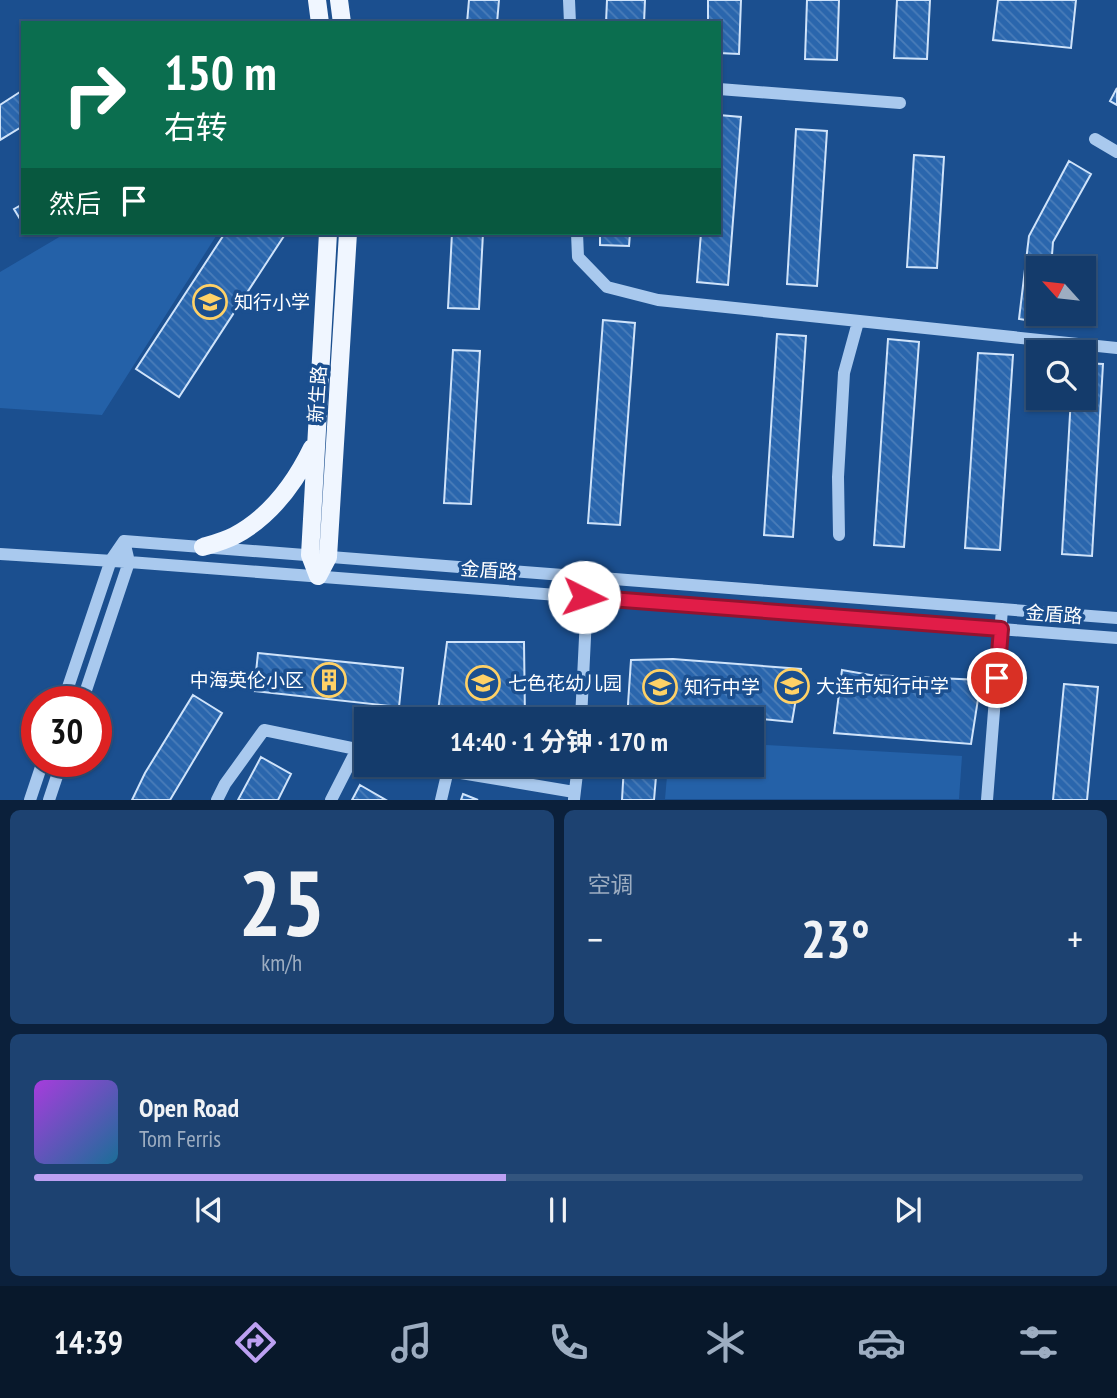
<!DOCTYPE html>
<html lang="zh">
<meta charset="utf-8">
<style>
:root{--surface:#143b6b;--page:#1d4271;--text:#f1f3f6;--muted:#9dadc1;--line:#33557e;--accent:#bca0f2}
body{margin:0;font-family:"PT Sans Narrow","Noto Sans SC",sans-serif;background:var(--page);color:var(--text);height:100vh;display:flex;flex-direction:column;font-size:26px;white-space:nowrap}
*{box-sizing:border-box;margin:0}
p{font-size:23px;color:var(--muted)}
.icon{flex:none;width:38px;height:38px;fill:none;stroke:currentColor;stroke-width:2;stroke-linecap:round;stroke-linejoin:round}
.map{position:relative;height:800px;overflow:hidden}
.side{display:flex;flex-direction:column;gap:10px;padding:10px;background:#0b203b;flex:1}
.side>*{flex:none}
.banner{position:absolute;left:21px;top:21px;width:700px;height:214px;border-radius:0px;box-shadow:0 2px 5px #0004,0 0 0 2px var(--line);background:#0b6e4f;color:#fff;overflow:hidden}
.needle{width:46px;rotate:297deg}
.fabs{position:absolute;left:1026px;top:256px;display:grid;gap:14px}
.fabs a{display:grid;place-items:center;width:70px;height:70px;border-radius:0px;background:var(--surface);box-shadow:0 2px 5px #0004,0 0 0 2px var(--line);font-size:35px}
.speed{position:absolute;left:21px;top:686px;display:flex;gap:14px;font-size:35px;font-weight:700;text-align:center}
.speed>*{display:grid;place-content:center;width:91px;height:91px;border-radius:50%;background:var(--surface);box-shadow:0 2px 5px #0004,0 0 0 2px var(--line);line-height:1}
.speed .limit{border:10px solid #d22;background:#fff;color:#111}
.pin{position:absolute;display:grid;place-items:center;width:60px;height:60px;color:#fff;margin:-30px;border:4px solid #fff;border-radius:50%;box-shadow:0 2px 7px #0007}
.me{position:absolute;width:77px;margin:-38px;rotate:94deg;stroke-linejoin:round;filter:drop-shadow(0 0 5px #0008)}
.turn{display:flex;align-items:center;gap:24px;height:147px;padding:0 28px;font-size:32px}
.turn .icon{width:91px;height:91px;stroke-width:2.5}
.turn b{display:block;font-size:49px;line-height:60px}
.then{display:flex;align-items:center;height:66px;padding:0 28px;background:#0003;gap:14px;font-size:26px}
.big{font-size:52px;font-weight:700;line-height:1.1}
.side .card{flex:1;display:flex;flex-direction:column;justify-content:center;gap:10px;min-width:0;padding:0 24px;border-radius:10px;background:var(--page)}
.side .dial{align-items:center;gap:0}
.dial b{font-size:91px;line-height:1}
.song{display:flex;align-items:center;gap:21px}
.cover{width:84px;height:84px;border-radius:10px;background:linear-gradient(135deg,hsl(280 70% 55%),hsl(200 70% 35%))}
.played{height:7px;border-radius:4px;background:linear-gradient(90deg,var(--accent) 45%,var(--line) 45%)}
.keys{display:flex;justify-content:space-around;direction:ltr}
.heat{display:flex;justify-content:space-between;align-items:center;font-size:38px;direction:ltr}
.side .tiles{flex:1;display:grid;gap:10px;grid-template-columns:1fr 1fr}
.card:last-child{grid-column:span 2}
.trip{position:absolute;left:354px;top:707px;width:410px;height:70px;border-radius:0px;background:var(--surface);box-shadow:0 2px 5px #0004,0 0 0 2px var(--line);font-weight:700;line-height:70px;text-align:center}
.menu{display:flex;height:112px;justify-content:space-around;align-items:center;background:#08182b;color:var(--muted)}
.menu .icon{width:49px;height:49px}
.menu .selected{color:var(--accent)}
.menu b{font-size:32px;color:var(--text)}
.map>svg:first-child{display:block}
.grass{fill:#2461a8}
.building{fill:url(#building-back-hatch);stroke:#cfe3fa;stroke-width:2}
.lines{fill:none;stroke-linecap:round;stroke-linejoin:round}
.minor{stroke:#a9c9ee;stroke-width:12}
.major{stroke:#f0f6ff;stroke-width:18}
.route-casing{stroke:#92132f;stroke-width:18}
.route{stroke:#e11d48;stroke-width:12}
.labels{text-anchor:middle;stroke-width:7;stroke-linejoin:round;paint-order:stroke}
.poi-label{font-size:19px;fill:#fff;stroke:#1b4f8f;text-anchor:start}
.street-label{font-size:19px;fill:#fff;stroke:#1b4f8f}
</style>
<div class="map">
<svg width="1117" height="800" viewBox="0 0 1117 800">
<defs>
<pattern id="building-back-hatch" width="6" height="6" patternUnits="userSpaceOnUse" patternTransform="scale(1.75)"><rect width="6" height="6" fill="#2a66ad"/><path d="M-1 5l2 2M0 0l6 6M5-1l2 2" fill="none" stroke="#4a7db9"/></pattern>
</defs>
<rect width="100%" height="100%" fill="#1b4f8f"/>
<path class="grass" d="M66,233H218L102,415L0,408V272Z
M751,744L962,756L959,799H665L668,765H751Z"/>
<path class="building" d="M469,0H499L497,23H467Z
M607,0H645L644,23H606Z
M708,0H741L739,54L719,53V23H708Z
M807,0H839L837,60L805,59Z
M897,0H930L927,59L894,58Z
M998,0H1076L1071,48L993,40Z
M1117,88V105L1110,101Z
M23,90V126L0,140V105Z
M719,115L741,117L728,285L697,282L701,233H719Z
M796,129L827,131L817,286L787,284Z
M914,155L944,157L937,268L907,267Z
M1069,161L1091,174L1053,242L1051,268H1038V313H1046L1045,323L1019,319L1029,236Z
M23,204V224L14,209Z
M225,233H284V236L179,397L136,369Z
M452,233H483L479,309L448,308Z
M600,233H630L629,246L600,245Z
M603,320L635,323L620,525L588,523Z
M777,334L806,336L793,537L764,535Z
M888,339L919,342L904,547L874,545Z
M453,350L480,351L471,504L444,503Z
M978,353L1013,355L1000,550L965,548Z
M1083,363L1103,364L1092,556L1062,554L1071,397H1083Z
M447,642H524L525,719H437Z
M258,653L403,668L399,707L254,691Z
M673,659L801,669L792,722L660,709V719H627L631,660Z
M842,670L870,675L981,680L971,744L834,733Z
M1064,684L1098,687L1087,800H1053Z
M193,695L222,713L170,800H132L145,773Z
M261,757L291,774L278,800H238Z
M624,765H657L654,800H622Z
M360,785L386,800H352Z
M463,794L478,800H461Z"/>
<g class="lines">
<path class="minor" d="M569,0L570,23
M719,89L900,103
M1095,139L1117,152
M577,233L578,257L607,287L658,300L1117,348
M839,535L838,477L844,373L858,322
M124,541L1117,618
M0,554L129,562L1117,638
M63,702L111,560L124,541
M82,702L129,562L124,541
M581,719L586,617L583,577
M432,765L455,772L574,792
M574,799L578,765
M30,800L43,761
M49,800L62,761
M217,800L225,784L264,730L366,751
M331,800L357,749
M441,800L448,770
M987,800L1002,609"/>
<path class="major" d="M317,0L320,23
M339,0L342,23
M203,547C213,544 224,541 234,536C270,517 294,485 312,448
M318,576L328,557L348,233
M318,576L310,555L328,233"/>
</g>
<g class="lines">
<g class="route-casing">
<path id="route" d="M584,597L1001,629L997,678"/>
</g>
<use href="#route" class="route"/>
</g>
<defs>
<g id="school-ring" transform="scale(1.75)"><circle r="9.5" fill="#1b4f8f" stroke="#ffd166" stroke-width="1.5"/><path d="M0-5L7-2L0 1L-7-2ZM-4 1L0 2.5L4 1V4Q0 6-4 4Z" fill="#ffd166"/></g>
<g id="building-ring" transform="scale(1.75)"><circle r="9.5" fill="#1b4f8f" stroke="#ffd166" stroke-width="1.5"/><path d="M-4-6H4V6H1V3H-1V6H-4ZM-2.5-4.3h1.7v1.8h-1.7ZM.8-4.3h1.7v1.8H.8ZM-2.5-1h1.7V.8h-1.7ZM.8-1h1.7V.8H.8Z" fill="#ffd166"/></g>
</defs>
<g fill-rule="evenodd">
<use href="#school-ring" x="210" y="302"/>
<use href="#building-ring" x="329" y="680"/>
<use href="#school-ring" x="483" y="683"/>
<use href="#school-ring" x="792" y="686"/>
<use href="#school-ring" x="660" y="687"/>
</g>
<g class="labels">
<g class="poi-label">
<text x="234" y="309">知行小学</text>
<text x="304" y="687" text-anchor="end">中海英伦小区</text>
<text x="508" y="690">七色花幼儿园</text>
<text x="816" y="693">大连市知行中学</text>
<text x="684" y="694">知行中学</text>
</g>
<g class="street-label">
<text transform="translate(317 394) rotate(-86)" y="7">新生路</text>
<text transform="translate(489 570) rotate(4)" y="7">金盾路</text>
<text transform="translate(1054 614) rotate(4)" y="7">金盾路</text>
</g>
</g>
</svg>
<div class="fabs">
<a><svg class="needle" viewBox="-14 -14 28 28"><path d="M0-13l5 13h-10z" fill="#e53935"/><path d="M0 13l5-13h-10z" fill="#9dadc1"/></svg></a>
<a><svg class="icon" aria-label="search" viewBox="0 0 24 24"><circle cx="10" cy="10" r="6"/><path d="M15 15l6 6"/></svg></a>
</div>
<div class="speed"><div class="limit">30</div></div>
<div class="pin" style="left:997px;top:678px;background:#d93025"><svg class="icon" aria-label="arrive" viewBox="0 0 24 24"><path d="M6 21V4h12l-3 4 3 4H6"/></svg></div>
<svg class="me" style="left:584px;top:597px" viewBox="-20 -20 40 40"><circle r="19" fill="#fff"/><path d="M0-13L10 11 0 6-10 11z" fill="#e11d48"/></svg>
<div class="trip">14:40 · 1 分钟 · 170 m</div>
<div class="banner">
<div class="turn"><svg class="icon" aria-label="right" viewBox="0 0 24 24"><path d="M7 20v-9h11M14 6l5 5-5 5"/></svg><div><b>150 m</b>右转</div></div>
<div class="then">然后<svg class="icon" aria-label="arrive" viewBox="0 0 24 24"><path d="M6 21V4h12l-3 4 3 4H6"/></svg></div>
</div>
</div>
<section class="side">
<div class="tiles">
<div class="card dial"><b>25</b><p>km/h</p></div>
<div class="card"><p>空调</p>
<div class="heat"><a>−</a><b class="big">23°</b><a>+</a></div>
</div>
<div class="card">
<div class="song"><i class="cover"></i><div><b>Open Road</b><p>Tom Ferris</p></div></div>
<div class="played"></div>
<div class="keys"><svg class="icon" aria-label="previous" viewBox="0 0 24 24"><path d="M18 5L8 12l10 7zM5 5v14"/></svg><svg class="icon" aria-label="pause" viewBox="0 0 24 24"><path d="M8 5v14M16 5v14"/></svg><svg class="icon" aria-label="next" viewBox="0 0 24 24"><path d="M6 5l10 7-10 7zM19 5v14"/></svg></div>
</div>
</div>
</section>
<nav class="menu">
<b>14:39</b>
<svg class="icon selected" aria-label="directions" viewBox="0 0 24 24"><path d="M12 3l9 9-9 9-9-9zM9 14v-3h6M13 9l2 2-2 2"/></svg>
<svg class="icon" aria-label="music" viewBox="0 0 24 24"><path d="M9 18V5l10-2v13"/><circle cx="6" cy="18" r="3"/><circle cx="16" cy="16" r="3"/></svg>
<svg class="icon" aria-label="phone" viewBox="0 0 24 24"><path d="M5 4h4l2 5-3 2q2 4 5 5l2-3 5 2v4C11 20 4 13 5 4z"/></svg>
<svg class="icon" aria-label="climate" viewBox="0 0 24 24"><path d="M12 3v18M4 7l16 10M4 17L20 7"/></svg>
<svg class="icon" aria-label="car" viewBox="0 0 24 24"><path d="M5 17H2v-5l4-1 3-4h7l3 4 3 1v5h-3M9 17h6M6 11h13"/><circle cx="7" cy="17" r="2"/><circle cx="17" cy="17" r="2"/></svg>
<svg class="icon" aria-label="filters" viewBox="0 0 24 24"><path d="M4 7h16M4 17h16"/><circle cx="9" cy="7" r="2"/><circle cx="15" cy="17" r="2"/></svg>
</nav>
